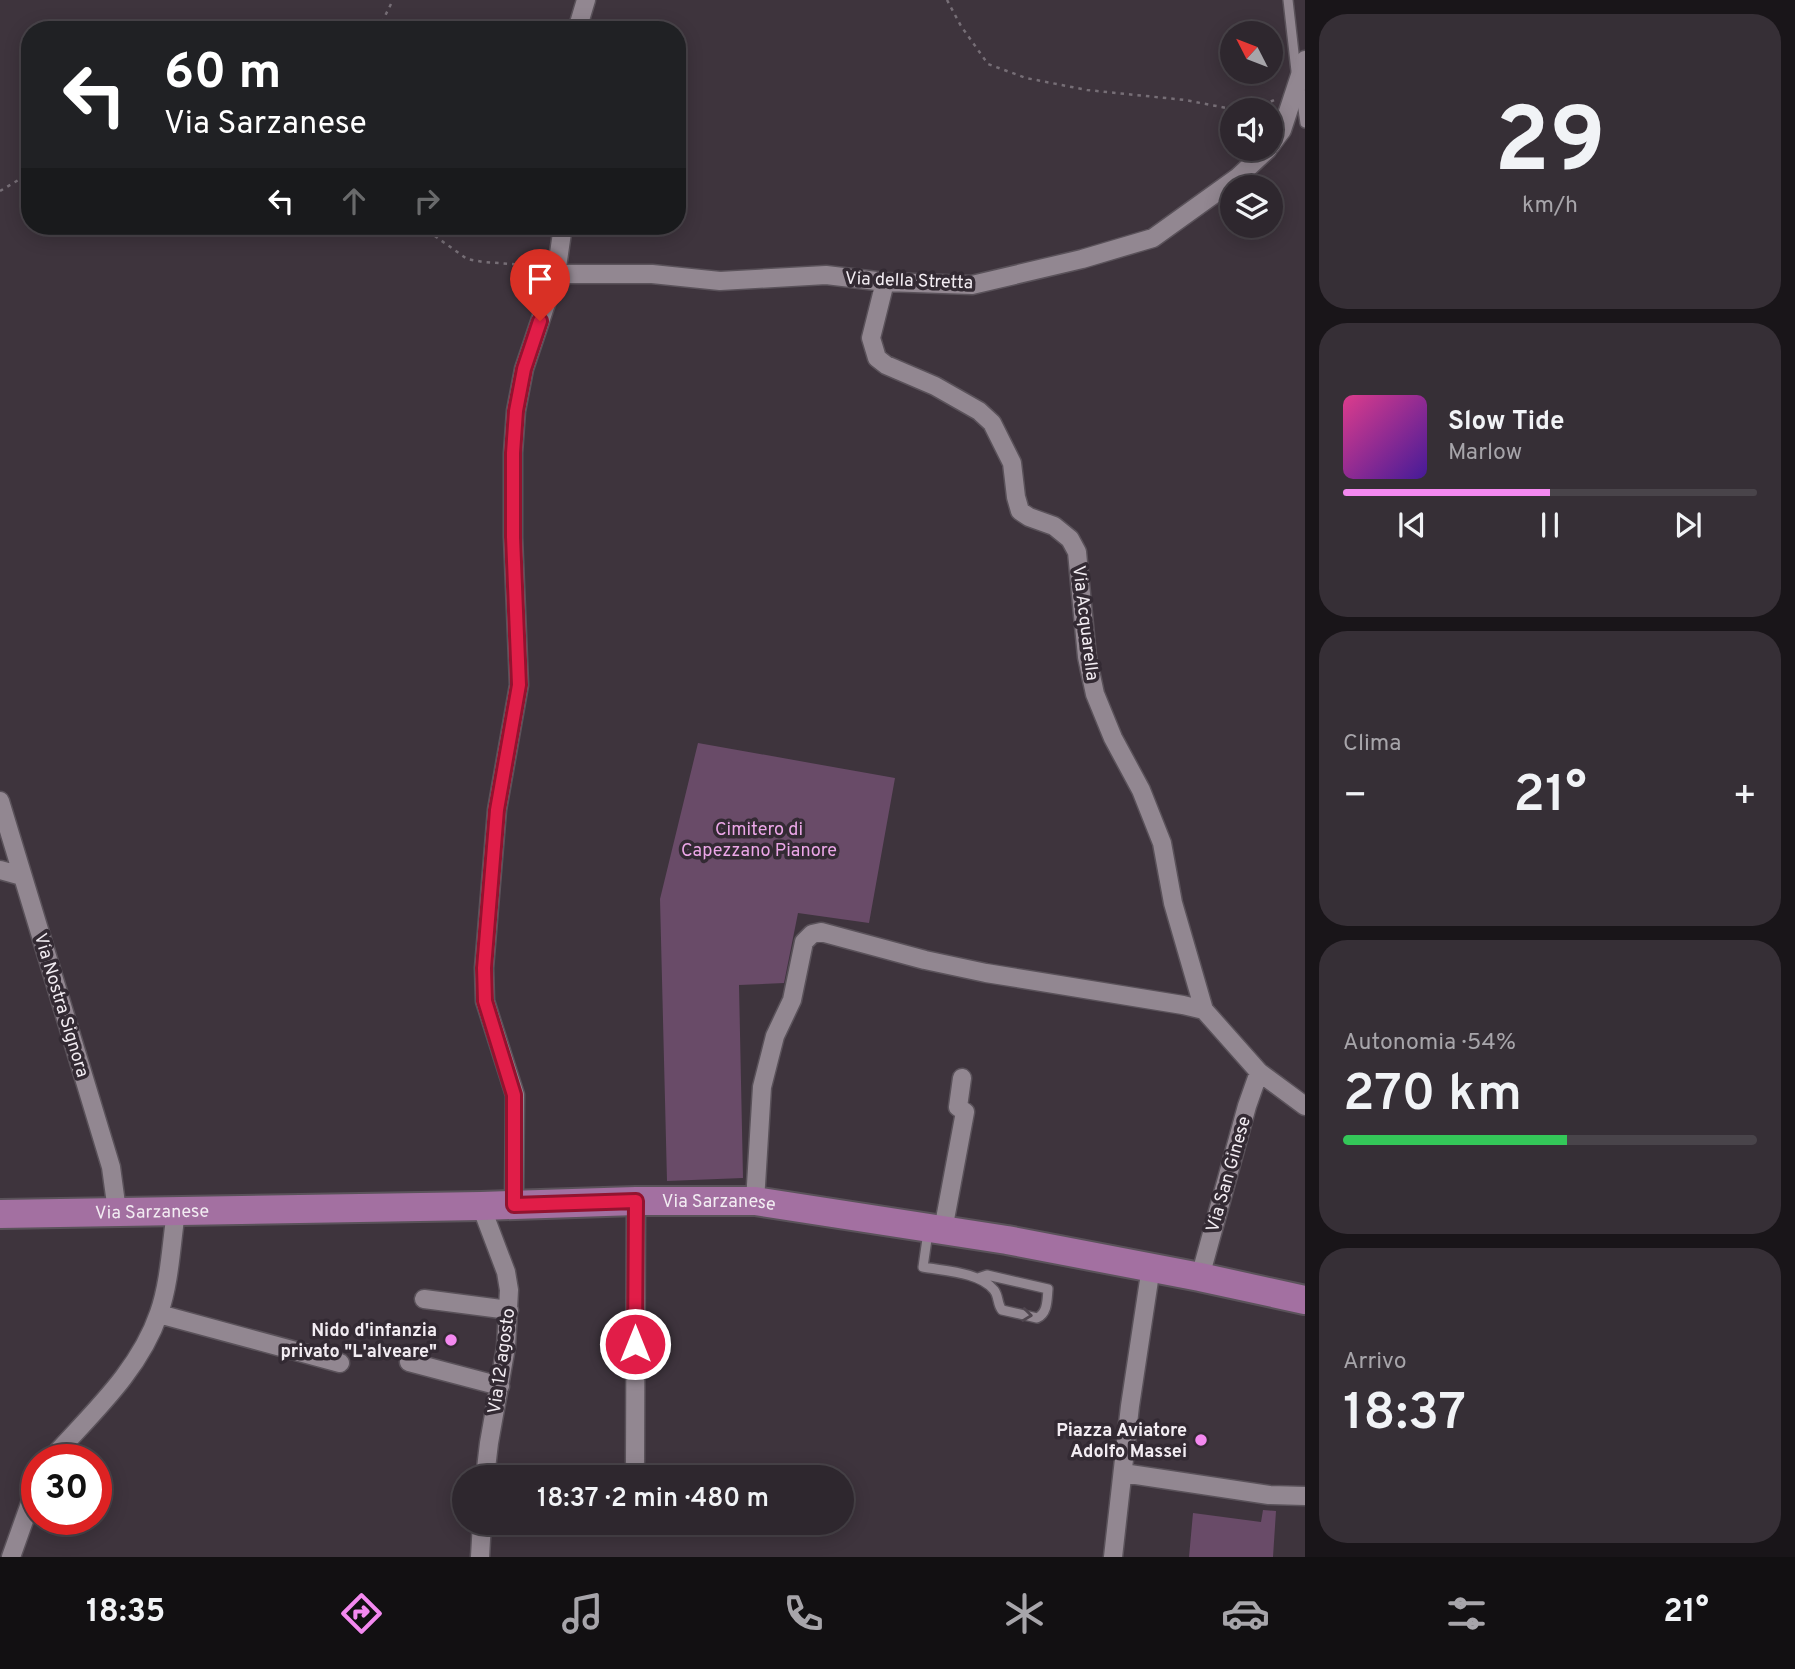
<!DOCTYPE html>
<html lang="it">
<meta charset="utf-8">
<style>
:root{--surface:#2e272e;--page:#362f36;--text:#f1f3f6;--muted:#a7a5aa;--line:#49444a;--accent:#f489f0}
body{margin:0;font-family:Overpass,sans-serif;background:var(--page);color:var(--text);height:100vh;display:flex;flex-direction:column;font-size:26px;white-space:nowrap}
*{box-sizing:border-box;margin:0}
p{font-size:23px;color:var(--muted)}
.icon{flex:none;width:38px;height:38px;fill:none;stroke:currentColor;stroke-width:2;stroke-linecap:round;stroke-linejoin:round}
.map{position:relative;flex:1;overflow:hidden}
.side{display:flex;flex-direction:column;gap:14px;padding:14px;background:#191519;width:490px}
.side>*{flex:none}
.hud{position:absolute;left:21px;top:21px;width:665px;height:214px;border-radius:28px;box-shadow:0 4px 18px #0003,0 0 0 2px var(--line);background:#202124;color:#fff;overflow:hidden}
.needle{width:46px;rotate:312deg}
.buttons{position:absolute;left:1220px;top:21px;display:grid;gap:14px}
.buttons a{display:grid;place-items:center;width:63px;height:63px;border-radius:50%;background:var(--surface);box-shadow:0 4px 18px #0003,0 0 0 2px var(--line);font-size:35px}
.speed{position:absolute;left:21px;top:1444px;display:flex;gap:14px;font-size:35px;font-weight:700;text-align:center}
.speed>*{display:grid;place-content:center;width:91px;height:91px;border-radius:50%;background:var(--surface);box-shadow:0 4px 18px #0003,0 0 0 2px var(--line);line-height:1}
.speed .limit{border:10px solid #d22;background:#fff;color:#111}
.pin{position:absolute;display:grid;place-items:center;width:60px;height:60px;color:#fff;margin:-72px -30px;border-radius:50% 50% 50% 0;rotate:-45deg;box-shadow:0 0 7px #0007}
.pin .icon{rotate:45deg}
.me{position:absolute;width:77px;margin:-38px;rotate:0deg;stroke-linejoin:round;filter:drop-shadow(0 0 5px #0008)}
.turn{display:flex;align-items:center;gap:24px;height:147px;padding:0 28px;font-size:32px}
.turn .icon{width:91px;height:91px;stroke-width:2.5}
.turn b{display:block;font-size:49px;line-height:60px}
.lanes{display:flex;align-items:center;height:66px;padding:0 28px;background:#0003;justify-content:center;gap:35px;direction:ltr}
.lanes .off{opacity:.35}
.big{font-size:52px;font-weight:600;line-height:1.1}
.side .tile{flex:1;display:flex;flex-direction:column;justify-content:center;gap:10px;min-width:0;padding:0 24px;border-radius:28px;background:var(--page)}
.side .dial{align-items:center;gap:0}
.dial b{font-size:91px;line-height:1}
.song{display:flex;align-items:center;gap:21px}
.cover{width:84px;height:84px;border-radius:10px;background:linear-gradient(135deg,hsl(330 70% 55%),hsl(260 70% 35%))}
.played{height:7px;border-radius:4px;background:linear-gradient(90deg,var(--accent) 50%,var(--line) 50%)}
.keys{display:flex;justify-content:space-around;direction:ltr}
.heat{display:flex;justify-content:space-between;align-items:center;font-size:38px;direction:ltr}
.charge{height:10px;border-radius:5px;background:linear-gradient(90deg,#34c759 54%,var(--line) 0)}
.trip{position:absolute;left:452px;top:1465px;width:402px;height:70px;border-radius:35px;background:var(--surface);box-shadow:0 4px 18px #0003,0 0 0 2px var(--line);font-weight:600;line-height:70px;text-align:center}
.menu{display:flex;height:112px;justify-content:space-around;align-items:center;background:#121012;color:var(--muted)}
.menu .icon{width:49px;height:49px}
.menu .active{color:var(--accent)}
.menu b{font-size:32px;color:var(--text)}
main{display:flex;flex:1;min-height:0}
.map>svg:first-child{display:block}
.green{fill:#694b68}
.lines{fill:none;stroke-linecap:round;stroke-linejoin:round}
.lane-casing{stroke:#5a525a;stroke-width:12}
.street-casing{stroke:#5a525a;stroke-width:21}
.primary-casing{stroke:#5a525a;stroke-width:32}
.path{stroke:#766e76;stroke-width:2.5;stroke-dasharray:3.5 5;stroke-linecap:butt}
.lane{stroke:#928791;stroke-width:9}
.street{stroke:#928791;stroke-width:18}
.primary{stroke:#a370a1;stroke-width:28}
.oneway{stroke:#50464f}
.route-casing{stroke:#92132f;stroke-width:18}
.route{stroke:#e11d48;stroke-width:12}
.poi-dot{fill:#f489f0;stroke:#332a33;stroke-width:2.5}
.labels{text-anchor:middle;stroke-width:7;stroke-linejoin:round;paint-order:stroke}
.street-label{font-size:18px;fill:#f2ecf2;stroke:#332a33}
.park-label{font-size:18px;fill:#eba6e7;stroke:#332a33}
.poi-label{font-size:18px;font-weight:bold;fill:#f2ecf2;stroke:#332a33;text-anchor:end}
</style>
<main>
<div class="map">
<svg width="1305" height="1557" viewBox="0 0 1305 1557">
<rect width="100%" height="100%" fill="#3e343d"/>
<path class="green" d="M698,743L895,778L869,923L798,913L784,983L739,985L743,1178L667,1181L660,899Z
M1263,1510L1276,1511L1273,1557H1189L1193,1513L1261,1522Z"/>
<g class="lines">
<g class="lane-casing">
<path id="lane" d="M1288,0L1296,71
M1300,88L1305,123
M928,1232L923,1267C944,1271 980,1272 994,1290C999,1296 997,1304 1002,1310L1037,1318C1048,1313 1047,1299 1048,1289L987,1275L978,1278"/>
</g>
<g class="street-casing">
<path id="street" d="M577,30L586,0
M1270,146L1282,130L1305,60
M556,274H652L720,281L826,275L885,282L972,285L1082,259L1153,238L1238,177L1268,149
M885,282L871,338L877,358L886,365L935,386L979,411L992,423L1012,463L1016,497L1020,511L1029,517L1054,526L1070,539L1077,552L1087,657L1095,694L1113,738L1141,790L1162,843L1173,903L1204,1010
M0,801L111,1167L117,1211
M0,870L22,876
M755,1201L762,1087L775,1036L792,1000L804,942L812,934L821,932L925,960L986,973L1183,1005L1204,1010L1259,1072L1305,1106
M514,1205L515,1095L485,1001L484,968L497,810L519,685L513,537V453L516,411L524,369L556,274L563,226
M481,1206L506,1272L509,1290L506,1347L489,1443L485,1477
M943,1230L965,1112L958,1107L962,1078
M1200,1277L1247,1106L1259,1072
M424,1299L509,1310
M159,1314L340,1363
M409,1362L500,1386
M50,1460C90,1415 139,1372 159,1313C170,1281 171,1245 176,1212
M635,1462L636,1201
M1123,1473L1269,1495L1305,1496
M11,1557L37,1484
M480,1557L482,1522
M1113,1557L1130,1406L1151,1267"/>
</g>
<g class="primary-casing">
<g id="primary">
<path id="s1" d="M0,1214L481,1206L636,1201H755L1007,1240L1200,1277L1305,1300"/>
</g>
</g>
<path class="path" d="M947,0L961,26L988,64L1026,78L1087,90L1185,100L1237,110L1259,107L1274,100
M378,30L393,0
M0,191L30,173
M421,226L467,259L483,262L539,266"/>
<use href="#lane" class="lane"/>
<use href="#street" class="street"/>
<use href="#primary" class="primary"/>
</g>
<defs><path id="oneway-chevron" d="M-2-3.5L2.5 0L-2 3.5" fill="none" stroke-width="1.6" stroke-linecap="round" stroke-linejoin="round" transform="scale(1.75)"/></defs>
<use class="oneway" href="#oneway-chevron" transform="translate(1027 1315) rotate(7)"/>
<g class="lines">
<g class="route-casing">
<path id="route" d="M540,321L524,369L516,411L513,453V537L519,685L497,810L484,968L485,1001L514,1095V1205L636,1201L635,1344"/>
</g>
<use href="#route" class="route"/>
</g>
<g class="poi-dot">
<circle cx="451" cy="1340" r="7"/>
<circle cx="1201" cy="1440" r="7"/>
</g>
<g class="labels">
<g class="street-label">
<text transform="translate(909 280) rotate(2)" y="6">Via della Stretta</text>
<text transform="translate(1086 623) rotate(83)" y="6">Via Acquarella</text>
<text transform="translate(62 1005) rotate(73)" y="6">Via Nostra Signora</text>
<text transform="translate(1228 1174) rotate(-74)" y="6">Via San Ginese</text>
<text dy="6" stroke="none"><textPath href="#s1" startOffset="719">Via Sarzanese</textPath></text>
<text dy="6" stroke="none"><textPath href="#s1" startOffset="152">Via Sarzanese</textPath></text>
<text transform="translate(501 1361) rotate(-82)" y="6">Via 12 agosto</text>
</g>
<g class="park-label">
<text x="759" y="835">Cimitero di<tspan x="759" dy="21">Capezzano Pianore</tspan></text>
</g>
<g class="poi-label">
<text x="437" y="1336">Nido d'infanzia<tspan x="437" dy="21">privato "L'alveare"</tspan></text>
<text x="1187" y="1436">Piazza Aviatore<tspan x="1187" dy="21">Adolfo Massei</tspan></text>
</g>
</g>
</svg>
<div class="buttons">
<a><svg class="needle" viewBox="-14 -14 28 28"><path d="M0-13l5 13h-10z" fill="#e53935"/><path d="M0 13l5-13h-10z" fill="#a7a5aa"/></svg></a>
<a><svg class="icon" aria-label="sound" viewBox="0 0 24 24"><path d="M4 9h4l5-4v14l-5-4H4zM17 9q2 3 0 6"/></svg></a>
<a><svg class="icon" aria-label="layers" viewBox="0 0 24 24"><path d="M12 4l9 5-9 5-9-5zM3 14l9 5 9-5"/></svg></a>
</div>
<div class="speed"><div class="limit">30</div></div>
<div class="pin" style="left:540px;top:321px;background:#d93025"><svg class="icon" aria-label="arrive" viewBox="0 0 24 24"><path d="M6 21V4h12l-3 4 3 4H6"/></svg></div>
<svg class="me" style="left:635px;top:1344px" viewBox="-20 -20 40 40"><circle r="17" fill="#e11d48" stroke="#fff" stroke-width="3"/><path d="M0-11L8 9 0 5-8 9z" fill="#fff"/></svg>
<div class="trip">18:37 · 2 min · 480 m</div>
<div class="hud">
<div class="turn"><svg class="icon" aria-label="left" viewBox="0 0 24 24"><path d="M17 20v-9H6M10 6l-5 5 5 5"/></svg><div><b>60 m</b>Via Sarzanese</div></div>
<div class="lanes"><svg class="icon" aria-label="left" viewBox="0 0 24 24"><path d="M17 20v-9H6M10 6l-5 5 5 5"/></svg><svg class="icon off" aria-label="ahead" viewBox="0 0 24 24"><path d="M12 20V5M6 11l6-6 6 6"/></svg><svg class="icon off" aria-label="right" viewBox="0 0 24 24"><path d="M7 20v-9h11M14 6l5 5-5 5"/></svg></div>
</div>
</div>
<section class="side">
<div class="tile dial"><b>29</b><p>km/h</p></div>
<div class="tile">
<div class="song"><i class="cover"></i><div><b>Slow Tide</b><p>Marlow</p></div></div>
<div class="played"></div>
<div class="keys"><svg class="icon" aria-label="previous" viewBox="0 0 24 24"><path d="M18 5L8 12l10 7zM5 5v14"/></svg><svg class="icon" aria-label="pause" viewBox="0 0 24 24"><path d="M8 5v14M16 5v14"/></svg><svg class="icon" aria-label="next" viewBox="0 0 24 24"><path d="M6 5l10 7-10 7zM19 5v14"/></svg></div>
</div>
<div class="tile"><p>Clima</p>
<div class="heat"><a>−</a><b class="big">21°</b><a>+</a></div>
</div>
<div class="tile"><p>Autonomia · 54%</p><b class="big">270 km</b><div class="charge"></div></div>
<div class="tile"><p>Arrivo</p><b class="big">18:37</b></div>
</section>
</main>
<nav class="menu">
<b>18:35</b>
<svg class="icon active" aria-label="directions" viewBox="0 0 24 24"><path d="M12 3l9 9-9 9-9-9zM9 14v-3h6M13 9l2 2-2 2"/></svg>
<svg class="icon" aria-label="music" viewBox="0 0 24 24"><path d="M9 18V5l10-2v13"/><circle cx="6" cy="18" r="3"/><circle cx="16" cy="16" r="3"/></svg>
<svg class="icon" aria-label="phone" viewBox="0 0 24 24"><path d="M5 4h4l2 5-3 2q2 4 5 5l2-3 5 2v4C11 20 4 13 5 4z"/></svg>
<svg class="icon" aria-label="climate" viewBox="0 0 24 24"><path d="M12 3v18M4 7l16 10M4 17L20 7"/></svg>
<svg class="icon" aria-label="car" viewBox="0 0 24 24"><path d="M5 17H2v-5l4-1 3-4h7l3 4 3 1v5h-3M9 17h6M6 11h13"/><circle cx="7" cy="17" r="2"/><circle cx="17" cy="17" r="2"/></svg>
<svg class="icon" aria-label="filters" viewBox="0 0 24 24"><path d="M4 7h16M4 17h16"/><circle cx="9" cy="7" r="2"/><circle cx="15" cy="17" r="2"/></svg>
<b>21°</b>
</nav>
